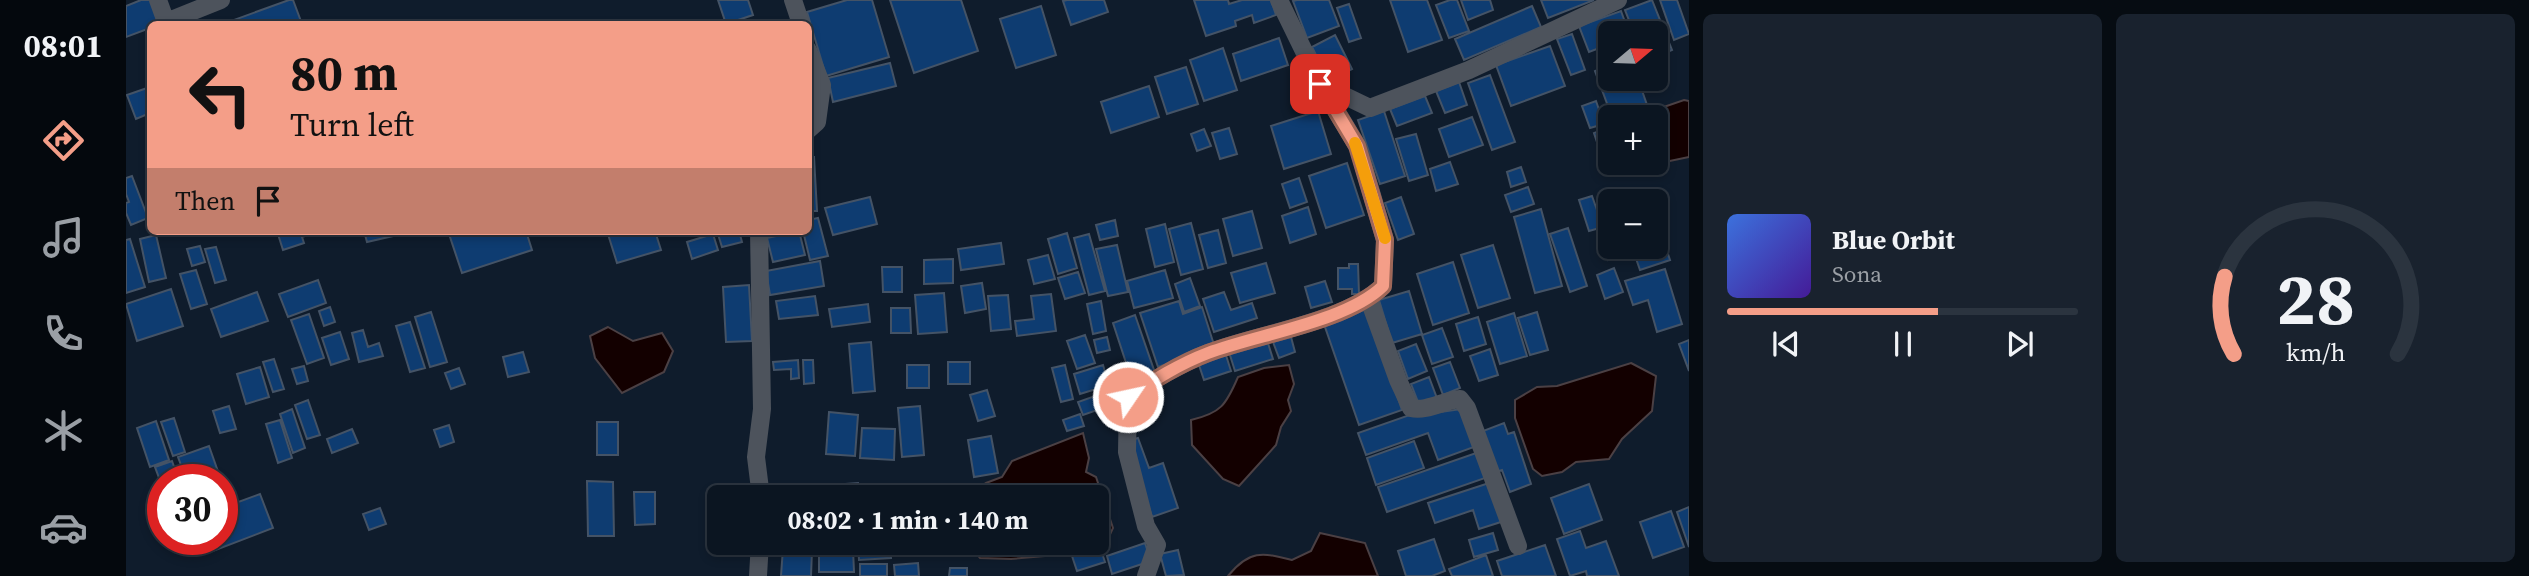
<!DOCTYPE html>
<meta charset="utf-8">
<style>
:root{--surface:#0b1521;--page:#19222e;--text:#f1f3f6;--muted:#9a9fa5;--line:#2b343f;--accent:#f49e88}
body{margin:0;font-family:"Source Serif 4",serif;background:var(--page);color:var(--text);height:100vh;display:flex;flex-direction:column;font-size:26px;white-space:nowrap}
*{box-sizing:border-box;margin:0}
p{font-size:23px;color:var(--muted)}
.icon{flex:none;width:38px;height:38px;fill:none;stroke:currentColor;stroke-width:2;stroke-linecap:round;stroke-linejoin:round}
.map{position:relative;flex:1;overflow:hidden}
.panel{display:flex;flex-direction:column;gap:14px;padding:14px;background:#060c12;width:840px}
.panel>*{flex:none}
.hud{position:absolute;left:21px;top:21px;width:665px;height:214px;border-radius:10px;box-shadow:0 4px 10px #0003,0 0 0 2px var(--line);background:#f49e88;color:#111;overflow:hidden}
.needle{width:46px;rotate:71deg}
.fabs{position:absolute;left:1472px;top:21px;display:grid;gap:14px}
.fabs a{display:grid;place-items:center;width:70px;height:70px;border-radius:10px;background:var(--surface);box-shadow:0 4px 10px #0003,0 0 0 2px var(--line);font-size:35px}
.speed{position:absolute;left:21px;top:464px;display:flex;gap:14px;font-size:35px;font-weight:700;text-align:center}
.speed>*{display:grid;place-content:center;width:91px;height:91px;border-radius:50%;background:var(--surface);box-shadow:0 4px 10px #0003,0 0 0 2px var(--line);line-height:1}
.speed .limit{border:10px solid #d22;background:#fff;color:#111}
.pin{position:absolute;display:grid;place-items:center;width:60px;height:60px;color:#fff;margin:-30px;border-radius:14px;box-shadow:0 4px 10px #0006}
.me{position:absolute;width:77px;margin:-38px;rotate:56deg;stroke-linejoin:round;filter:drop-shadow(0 0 5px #0008)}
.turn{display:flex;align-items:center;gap:24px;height:147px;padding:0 28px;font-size:32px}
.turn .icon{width:91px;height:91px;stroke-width:2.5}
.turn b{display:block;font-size:49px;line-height:60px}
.then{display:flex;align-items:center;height:66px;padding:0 28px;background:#0003;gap:14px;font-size:26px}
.panel .widget{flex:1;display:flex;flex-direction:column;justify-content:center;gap:10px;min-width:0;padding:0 24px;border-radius:10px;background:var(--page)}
.panel .dial{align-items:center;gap:0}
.dial svg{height:182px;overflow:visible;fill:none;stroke:var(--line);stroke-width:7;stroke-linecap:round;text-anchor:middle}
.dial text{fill:var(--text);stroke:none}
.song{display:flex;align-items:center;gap:21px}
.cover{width:84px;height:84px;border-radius:10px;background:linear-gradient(135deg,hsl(220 70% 55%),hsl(260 70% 35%))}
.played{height:7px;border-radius:4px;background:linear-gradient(90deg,var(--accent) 60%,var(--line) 60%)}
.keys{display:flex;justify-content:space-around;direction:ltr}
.panel .tiles{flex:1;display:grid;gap:14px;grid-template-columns:repeat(2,1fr)}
.trip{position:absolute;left:581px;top:485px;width:402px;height:70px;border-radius:10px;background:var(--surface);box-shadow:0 4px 10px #0003,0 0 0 2px var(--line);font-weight:700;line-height:70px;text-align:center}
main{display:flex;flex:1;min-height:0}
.tab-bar{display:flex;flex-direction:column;width:126px;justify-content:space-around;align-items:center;background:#04080d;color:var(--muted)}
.tab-bar .icon{width:49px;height:49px}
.tab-bar .active{color:var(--accent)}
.tab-bar b{font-size:32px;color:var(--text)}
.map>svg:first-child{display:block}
.water{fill:#130000;stroke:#4b4044;stroke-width:2}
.building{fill:#0e3c71;stroke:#445366;stroke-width:2}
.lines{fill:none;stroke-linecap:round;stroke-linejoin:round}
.minor{stroke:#4d535c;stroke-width:18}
.route-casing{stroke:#9f6758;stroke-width:18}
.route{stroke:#f49e88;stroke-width:12}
.slow{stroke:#f59e0b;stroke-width:12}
</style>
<main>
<nav class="tab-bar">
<b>08:01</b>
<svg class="icon active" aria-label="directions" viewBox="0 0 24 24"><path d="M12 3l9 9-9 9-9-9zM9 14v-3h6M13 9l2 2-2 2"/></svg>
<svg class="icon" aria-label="music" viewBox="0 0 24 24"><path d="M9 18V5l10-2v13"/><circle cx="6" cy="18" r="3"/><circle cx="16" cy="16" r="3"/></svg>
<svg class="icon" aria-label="phone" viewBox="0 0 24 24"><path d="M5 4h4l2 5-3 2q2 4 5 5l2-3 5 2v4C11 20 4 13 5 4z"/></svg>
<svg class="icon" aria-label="climate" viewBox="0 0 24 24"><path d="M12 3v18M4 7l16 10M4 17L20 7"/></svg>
<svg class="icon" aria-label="car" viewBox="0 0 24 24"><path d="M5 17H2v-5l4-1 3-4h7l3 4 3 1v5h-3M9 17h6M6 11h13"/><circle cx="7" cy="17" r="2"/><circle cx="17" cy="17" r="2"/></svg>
</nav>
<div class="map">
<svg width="1563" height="576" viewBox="0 0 1563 576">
<rect width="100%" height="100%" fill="#0f1c2c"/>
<path class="water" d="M1558,100L1563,101V157L1534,163H1521H1530V117H1515L1529,110Z
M482,327L507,341L536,333L547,351L538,372L496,393L469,358L464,336Z
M1505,363L1530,376L1526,411L1496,439L1483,459L1450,462L1436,472L1416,476L1407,469L1389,418V400L1411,387L1431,386Z
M1163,365L1168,384L1162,400L1165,411L1155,427L1150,445L1113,486L1097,479L1066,445L1065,420C1095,413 1100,405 1112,377L1138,368Z
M957,433L963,458L960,472L970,477L987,528L982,539L971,542V497H840L860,483L876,477L886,461Z
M1194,533L1239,543L1252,576H1102C1123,550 1136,552 1166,560L1185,551Z
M842,543H967L919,556L885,559L854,558Z"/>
<path class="building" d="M15,0H25L34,24H24V28L0,37V6Z
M163,0H167L176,24H106L105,21Z
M592,0H622L627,15L600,24Z
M721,0H746L763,57L700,76L681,12Z
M764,0H835L852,51L788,73Z
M941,0H978L982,12L945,25L937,1Z
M1068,0H1102L1103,4L1116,0H1145L1150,15L1128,23L1126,15L1109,21L1110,26L1080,36Z
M1171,0H1203L1213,26L1181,38L1167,1Z
M1264,0H1301L1316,40L1282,52Z
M1324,0H1331L1343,31L1323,38L1310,5Z
M1335,0H1364L1367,10L1342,20Z
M1415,0H1468L1422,18Z
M1526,0L1546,50L1530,57V33H1508L1499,10Z
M1534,0H1551L1563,34L1548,40Z
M1223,4L1235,38L1223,42L1211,8Z
M915,6L930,55L890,68L874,19Z
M1406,6L1415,27L1338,60L1329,39Z
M1495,11L1503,33H1484V44L1463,52L1453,26Z
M1446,34L1459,70L1445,75L1431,39Z
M1209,35L1226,69L1203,81L1186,47Z
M1153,38L1162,65L1115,81L1107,54Z
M1424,46L1439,86L1385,106L1370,65Z
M1097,48L1111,90L1078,101L1064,60Z
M764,63L770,86L707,102L702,78Z
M1484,65V79H1512L1521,105L1486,117L1469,71Z
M1060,67L1072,104L1041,114L1029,77Z
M1364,75L1389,142L1366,150L1342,83Z
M1333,82L1341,105L1319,113L1310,91Z
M1023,86L1033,117L985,133L975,102Z
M24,87V113L10,119L1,95Z
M1299,96L1306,113L1271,126L1264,109Z
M1470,101L1478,124L1464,128L1456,106Z
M1192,111L1205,154L1158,169L1145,126Z
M1258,111L1279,176L1254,184L1232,120Z
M1346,117L1357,145L1323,157L1313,129Z
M1484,127V160L1478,163L1468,133Z
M1103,128L1111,154L1094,159L1086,133Z
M1078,129L1085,146L1071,151L1065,134Z
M1290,134L1302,175L1283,181L1270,139Z
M682,157H688L691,211H682Z
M1324,162L1332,184L1310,191L1304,169Z
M1221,163L1238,215L1200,228L1183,176Z
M1395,167L1400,182L1385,187L1381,172Z
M6,176L22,218L5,225L0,213V203L3,202L0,194V178Z
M1173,178L1181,202L1164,208L1156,184Z
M1402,187L1408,204L1385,212L1379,195Z
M1466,196L1477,227L1463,231L1453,200Z
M744,197L751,224L707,235L699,208Z
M1275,197L1288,234L1272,240L1259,203Z
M1182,207L1190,234L1164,243L1156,216Z
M1415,209L1436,286L1409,293L1388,217Z
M1126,211L1136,248L1107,256L1097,219Z
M692,218L702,256L684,260L677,231H682V220Z
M989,220L992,236L974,240L970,225Z
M1065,223L1077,269L1055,275L1043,229Z
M1039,224L1048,262L1029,267L1020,229Z
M1533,227L1544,260L1514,270L1506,247H1530V228Z
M1442,228L1461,286L1444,292L1424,234Z
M1092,230L1100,263L1082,268L1073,235Z
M151,231H187L188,233L176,237L178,243L157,250Z
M238,231H275L276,234L241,242Z
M322,231H400L406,250L336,273Z
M481,231H529L535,250L491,263Z
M591,231H613L616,242L596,247Z
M673,231L679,255L647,262L641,238Z
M1484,231V247H1495L1498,255L1482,260L1474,234Z
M941,233L951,268L932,274L922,239Z
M587,234L592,250L566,259L561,242Z
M963,234L979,291L963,295L948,238Z
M30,235L40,278L23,282L14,239Z
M4,239L19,287L0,293V240Z
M875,243L878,264L835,270L832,249Z
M991,245L1002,292L982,296L970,249Z
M1367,245L1384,298L1352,308L1335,255Z
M74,246L79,262L66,266L61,249Z
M90,247L100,280L89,283L79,249Z
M922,255L929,279L908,284L902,260Z
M827,259V283L798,284V260Z
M694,261L698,286L644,295L640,271Z
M1327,262L1343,313L1307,325L1291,274Z
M1140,263L1149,293L1114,303L1105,273Z
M1223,264H1232L1233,294H1226V289H1212V268H1223Z
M756,267H776V292H757Z
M1488,268L1497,292L1479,299L1471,275Z
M1539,269L1556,324L1531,332L1522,300L1507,305L1499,281Z
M70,270L81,304L65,309L54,274Z
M1039,270L1047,298L1008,308L1001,281Z
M952,272L959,293L939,299L932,278Z
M1064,278L1074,306L1058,312L1049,284Z
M192,280L200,303L162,317L153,294Z
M1199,281L1206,302L1185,308L1179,287Z
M856,283L860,309L839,313L835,286Z
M623,285L626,341L600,342L597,287Z
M45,289L57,326L11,341L0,304Z
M1283,291L1296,334L1266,343L1253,300Z
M131,292L142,321L95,337L85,309Z
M1098,292L1105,310L1126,303L1131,318L1088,332L1077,299Z
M818,293L821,332L792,334L789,295Z
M925,294L930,331L891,336L889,321L908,319L905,296Z
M882,295L885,329L865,331L862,296Z
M689,296L692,315L653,319L650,301Z
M975,301L980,331L967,334L961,304Z
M1053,301L1057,314L1076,307L1089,348L1032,367L1014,313Z
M742,304L744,322L706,327L703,309Z
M204,307L209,322L198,326L193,311Z
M765,308H784L785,333H765Z
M1241,309L1276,410L1233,425L1198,324Z
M305,312L321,362L304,367L289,317Z
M1411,312L1422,350L1404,355L1392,318Z
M1388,313L1401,356L1374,364L1361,322Z
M183,314L198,358L181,364L165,320Z
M1009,315L1029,373L1006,381L987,323Z
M1352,317L1360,344L1338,351L1330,324Z
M284,322L299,368L284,372L270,326Z
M1316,328L1327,357L1306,364L1296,335Z
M237,330L242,347L253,343L257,356L233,362L226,333Z
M214,332L223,359L205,365L196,338Z
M959,335L969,363L951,369L941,341Z
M981,337L984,350L971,353L968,340Z
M1165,337L1169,352L1153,358L1147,342Z
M1141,340L1147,359L1109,371L1103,352Z
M1563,340V371L1553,344Z
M745,342L749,391L727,393L723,344Z
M1290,344L1301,371L1282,379L1272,351Z
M1098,349L1105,371L1078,380L1071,359Z
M1364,349L1372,375L1353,381L1344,356Z
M397,352L403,372L382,377L377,357Z
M148,359L158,389L147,392L137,362Z
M672,360L673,378L665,379V369L648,370L647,362Z
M677,360H687L688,383L678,384Z
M822,362H844V384H822Z
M1324,362L1334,388L1317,395L1307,368Z
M781,365H803V388H781Z
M939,365L947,399L935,402L926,368Z
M977,365L983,385L954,394L948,374Z
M178,366L182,381L171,384L166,369Z
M134,367L143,397L120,404L111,374Z
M333,368L339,384L325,389L319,373Z
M1303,377L1312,401L1294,407L1285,384Z
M984,389L988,404L980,406L976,392Z
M861,390L869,416L852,421L844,395Z
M972,395L977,408L957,415L952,402Z
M182,400L194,435L181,439L169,405Z
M103,406L110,429L94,433L87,411Z
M794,406L798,455L776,457L772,408Z
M166,409L179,448L167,453L154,414Z
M1335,409L1348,447L1312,460L1302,433L1240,455L1232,433L1295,411L1301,414Z
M703,412L732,415L729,456L700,454Z
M954,414L958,426L941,431L937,420Z
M48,418L59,452L47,456L35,422Z
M154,420L166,458L152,463L140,424Z
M30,421L43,460L24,467L11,428Z
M471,422H492V455H471Z
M1378,423L1382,434L1388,432L1405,484L1384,492L1376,470L1370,472L1357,431Z
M323,425L328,442L314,447L308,430Z
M736,428L769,429L768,460L734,458Z
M226,429L232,443L206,453L201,439Z
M865,436L872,473L848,477L842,440Z
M1012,438L1023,468L1037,463L1052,508L1026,517L1001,441Z
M1288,441L1298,468L1250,485L1241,458Z
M83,446L95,480H50V477L37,480L35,483L29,467L46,461L51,475L58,473L52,457Z
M1353,452L1362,477L1261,512L1252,487Z
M461,481L487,482L488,536H462Z
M1366,482L1378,521L1353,529L1347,510L1309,523L1302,503Z
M732,483L733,497H707L706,485Z
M1463,484L1476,520L1438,534L1425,498Z
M508,492H529V524L509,525Z
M134,494L147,528L87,551L83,539H96V508Z
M1563,507V547L1551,512Z
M254,508L260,524L243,530L237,514Z
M1545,511L1558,547L1527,558L1514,522Z
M1454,531L1460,548L1480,541L1493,576H1461L1460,571L1444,576L1431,539Z
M1367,533L1372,550L1348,557L1343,540Z
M1308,539L1319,571L1306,576H1280L1272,551Z
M764,542L765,558L733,560L732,544Z
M1019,543L1025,561L986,574L981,556Z
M1419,545L1430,576H1376L1371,561Z
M974,547L979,562L951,571L946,556Z
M657,548L686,550L685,576H655Z
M693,548L727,549L728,572H693Z
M1052,550L1058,575L1040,576L1034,554Z
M1360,555L1367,576H1326L1323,569Z
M792,563L793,576H769L768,565Z
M734,564H761V576H734Z
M824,568H841V576H823Z"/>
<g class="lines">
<path class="minor" d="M32,0L40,22L95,0
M667,0L675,24
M1153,0L1194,84L1244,108L1343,70L1492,0
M682,50L696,85L691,122L682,130
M633,231L636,409L630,457L635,497
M1243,300L1272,380L1285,408C1301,412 1318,400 1334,399L1341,408L1392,546
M632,576L634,542
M1020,576L1031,545L1020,526L1001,452L1002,397C1028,380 1053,364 1082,353C1131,334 1220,322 1257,286L1259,240L1232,147L1194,84"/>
</g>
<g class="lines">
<g class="route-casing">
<path id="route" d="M1002,397C1028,380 1053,364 1082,353C1132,334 1220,322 1257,286L1259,240L1231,146L1194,84"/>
</g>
<use href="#route" class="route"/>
<path class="slow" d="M1229,143L1259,238"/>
</g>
</svg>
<div class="fabs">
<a><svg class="needle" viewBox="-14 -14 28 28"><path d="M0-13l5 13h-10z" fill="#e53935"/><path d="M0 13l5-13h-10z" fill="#9a9fa5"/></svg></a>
<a>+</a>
<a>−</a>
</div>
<div class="speed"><div class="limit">30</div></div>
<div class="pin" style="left:1194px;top:84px;background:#d93025"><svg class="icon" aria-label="arrive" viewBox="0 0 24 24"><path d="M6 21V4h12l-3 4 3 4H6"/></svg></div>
<svg class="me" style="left:1002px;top:397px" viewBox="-20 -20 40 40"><circle r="17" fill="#f49e88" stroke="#fff" stroke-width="3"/><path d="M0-11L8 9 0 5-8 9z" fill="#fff"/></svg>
<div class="trip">08:02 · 1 min · 140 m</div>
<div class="hud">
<div class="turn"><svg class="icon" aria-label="left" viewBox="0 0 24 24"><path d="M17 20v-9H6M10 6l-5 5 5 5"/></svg><div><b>80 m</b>Turn left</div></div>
<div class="then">Then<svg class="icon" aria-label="arrive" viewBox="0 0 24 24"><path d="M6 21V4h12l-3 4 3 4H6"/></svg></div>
</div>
</div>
<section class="panel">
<div class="tiles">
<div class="widget">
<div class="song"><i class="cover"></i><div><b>Blue Orbit</b><p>Sona</p></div></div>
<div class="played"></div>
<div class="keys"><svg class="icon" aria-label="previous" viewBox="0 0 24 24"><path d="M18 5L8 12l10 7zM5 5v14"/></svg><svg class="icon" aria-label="pause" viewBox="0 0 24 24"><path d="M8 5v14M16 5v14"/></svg><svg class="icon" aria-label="next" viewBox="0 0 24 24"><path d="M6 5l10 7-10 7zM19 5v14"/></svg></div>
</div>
<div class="widget dial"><svg viewBox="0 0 100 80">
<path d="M14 69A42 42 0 1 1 86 69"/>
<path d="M14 69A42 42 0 0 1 10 35" stroke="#f49e88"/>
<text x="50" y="56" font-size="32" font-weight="700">28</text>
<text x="50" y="72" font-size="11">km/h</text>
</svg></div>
</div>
</section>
</main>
